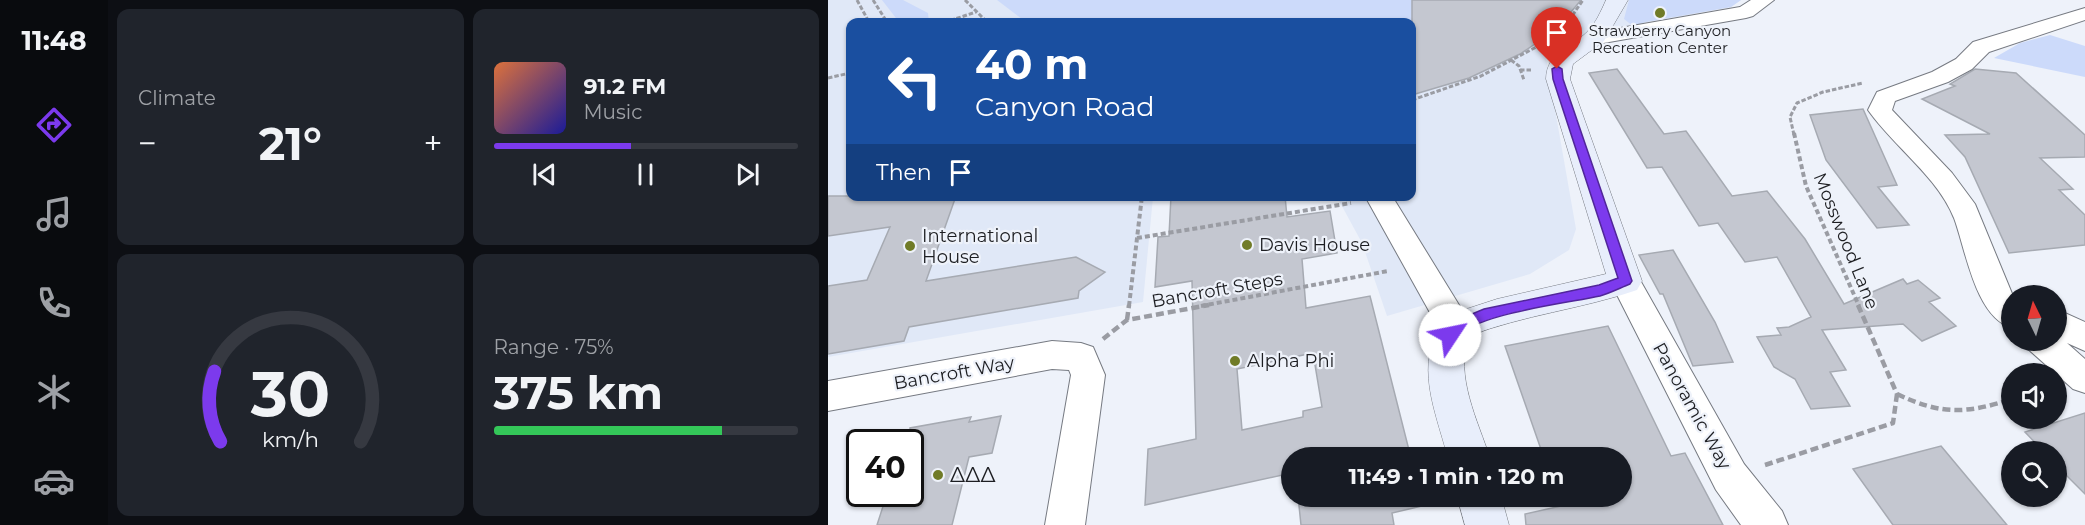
<!DOCTYPE html>
<meta charset="utf-8">
<style>
:root{--surface:#171b24;--page:#20242c;--text:#f1f3f6;--muted:#9ea1a6;--line:#363941;--accent:#7c3aed}
body{margin:0;font-family:Montserrat,sans-serif;background:var(--page);color:var(--text);height:100vh;display:flex;flex-direction:column;font-size:22px;white-space:nowrap}
*{box-sizing:border-box;margin:0}
p{font-size:20px;color:var(--muted)}
.icon{flex:none;width:33px;height:33px;fill:none;stroke:currentColor;stroke-width:2;stroke-linecap:round;stroke-linejoin:round}
.map{position:relative;flex:1;overflow:hidden}
.details{display:flex;flex-direction:column;gap:9px;padding:9px;background:#0d0f14;width:720px}
.details>*{flex:none}
.banner{position:absolute;left:18px;top:18px;width:570px;height:183px;border-radius:12px;box-shadow:0 2px 4px #0004;background:#1a4fa0;color:#fff;overflow:hidden}
.needle{width:39px;rotate:355deg}
.buttons{position:absolute;left:1173px;top:285px;display:grid;gap:12px}
.buttons a{display:grid;place-items:center;width:66px;height:66px;border-radius:50%;background:var(--surface);box-shadow:0 2px 4px #0004;font-size:30px}
.speed{position:absolute;left:18px;top:429px;display:flex;gap:12px;font-size:30px;font-weight:700;text-align:center}
.speed>*{display:grid;place-content:center;width:78px;height:78px;border-radius:50%;background:var(--surface);box-shadow:0 2px 4px #0004;line-height:1}
.speed .limit{border:3px solid #111;border-radius:9px;background:#fff;color:#111}
.pin{position:absolute;display:grid;place-items:center;width:51px;height:51px;color:#fff;margin:-62px -26px;border-radius:50% 50% 50% 0;rotate:-45deg;box-shadow:0 0 6px #0007}
.pin .icon{rotate:45deg}
.me{position:absolute;width:66px;margin:-33px;rotate:56deg;stroke-linejoin:round;filter:drop-shadow(0 0 4px #0008)}
.turn{display:flex;align-items:center;gap:21px;height:126px;padding:0 30px;font-size:27px}
.turn .icon{width:78px;height:78px;stroke-width:2.5}
.turn b{display:block;font-size:42px;line-height:51px}
.then{display:flex;align-items:center;height:57px;padding:0 30px;background:#0003;gap:12px;font-size:22px}
.big{font-size:45px;font-weight:700;line-height:1.1}
.details .widget{flex:1;display:flex;flex-direction:column;justify-content:center;gap:9px;min-width:0;padding:0 21px;border-radius:12px;background:var(--page)}
.details .dial{align-items:center;gap:0}
.dial svg{height:156px;overflow:visible;fill:none;stroke:var(--line);stroke-width:7;stroke-linecap:round;text-anchor:middle}
.dial text{fill:var(--text);stroke:none}
.song{display:flex;align-items:center;gap:18px}
.cover{width:72px;height:72px;border-radius:9px;background:linear-gradient(135deg,hsl(20 70% 55%),hsl(240 70% 35%))}
.played{height:6px;border-radius:3px;background:linear-gradient(90deg,var(--accent) 45%,var(--line) 45%)}
.keys{display:flex;justify-content:space-around;direction:ltr}
.heat{display:flex;justify-content:space-between;align-items:center;font-size:33px;direction:ltr}
.charge{height:9px;border-radius:4px;background:linear-gradient(90deg,#34c759 75%,var(--line) 0)}
.details .tiles{flex:1;display:grid;gap:9px;grid-template-columns:repeat(2,1fr)}
.trip{position:absolute;left:453px;top:447px;width:351px;height:60px;border-radius:30px;background:var(--surface);box-shadow:0 2px 4px #0004;font-weight:700;line-height:60px;text-align:center}
main{display:flex;flex:1;min-height:0}
.tab-bar{display:flex;flex-direction:column;width:108px;justify-content:space-around;align-items:center;background:#090b0e;color:var(--muted)}
.tab-bar .icon{width:42px;height:42px}
.tab-bar .current{color:var(--accent)}
.tab-bar b{font-size:27px;color:var(--text)}
.map>svg:first-child{display:block}
.built{fill:#e0e8f7}
.green{fill:#ccdafa}
.building{fill:#c4c7d0;stroke:#a6aab2;stroke-width:1.5;fill-rule:evenodd}
.lines{fill:none;stroke-linecap:round;stroke-linejoin:round}
.street-casing{stroke:#767a82;stroke-width:2}
.secondary-casing{stroke:#767a82;stroke-width:1}
.path-far2{stroke:#9a9ca3;stroke-width:3;stroke-dasharray:4.5 2;stroke-linecap:butt}
.path-far1{stroke:#9a9ca3;stroke-width:4;stroke-dasharray:5 3;stroke-linecap:butt}
.path{stroke:#9a9ca3;stroke-width:4.5;stroke-dasharray:8 4;stroke-linecap:butt}
.street{fill:#fff;fill-rule:evenodd}
.secondary{fill:#e8eefb;fill-rule:evenodd}
.route{fill:#7c3aed;stroke:#51269a;stroke-width:1.5}
.poi-dot{fill:#707b27;stroke:#eef2fa;stroke-width:2}
.labels{text-anchor:middle;stroke-width:4.5;stroke-linejoin:round;paint-order:stroke}
.far-poi-label{font-size:15px;fill:#1d1e22;stroke:#eef2fa}
.poi-label{font-size:18px;fill:#1d1e22;stroke:#eef2fa;text-anchor:start}
.street-label{font-size:18px;fill:#1d1e22;stroke:#eef2fa}
.near-poi-label{font-size:21px;fill:#1d1e22;stroke:#eef2fa;text-anchor:start}
</style>
<main>
<nav class="tab-bar">
<b>11:48</b>
<svg class="icon current" aria-label="directions" viewBox="0 0 24 24"><path d="M12 3l9 9-9 9-9-9zM9 14v-3h6M13 9l2 2-2 2"/></svg>
<svg class="icon" aria-label="music" viewBox="0 0 24 24"><path d="M9 18V5l10-2v13"/><circle cx="6" cy="18" r="3"/><circle cx="16" cy="16" r="3"/></svg>
<svg class="icon" aria-label="phone" viewBox="0 0 24 24"><path d="M5 4h4l2 5-3 2q2 4 5 5l2-3 5 2v4C11 20 4 13 5 4z"/></svg>
<svg class="icon" aria-label="climate" viewBox="0 0 24 24"><path d="M12 3v18M4 7l16 10M4 17L20 7"/></svg>
<svg class="icon" aria-label="car" viewBox="0 0 24 24"><path d="M5 17H2v-5l4-1 3-4h7l3 4 3 1v5h-3M9 17h6M6 11h13"/><circle cx="7" cy="17" r="2"/><circle cx="17" cy="17" r="2"/></svg>
</nav>
<section class="details">
<div class="tiles">
<div class="widget"><p>Climate</p>
<div class="heat"><a>−</a><b class="big">21°</b><a>+</a></div>
</div>
<div class="widget">
<div class="song"><i class="cover"></i><div><b>91.2 FM</b><p>Music</p></div></div>
<div class="played"></div>
<div class="keys"><svg class="icon" aria-label="previous" viewBox="0 0 24 24"><path d="M18 5L8 12l10 7zM5 5v14"/></svg><svg class="icon" aria-label="pause" viewBox="0 0 24 24"><path d="M8 5v14M16 5v14"/></svg><svg class="icon" aria-label="next" viewBox="0 0 24 24"><path d="M6 5l10 7-10 7zM19 5v14"/></svg></div>
</div>
<div class="widget dial"><svg viewBox="0 0 100 80">
<path d="M14 69A42 42 0 1 1 86 69"/>
<path d="M14 69A42 42 0 0 1 11 33" stroke="#7c3aed"/>
<text x="50" y="56" font-size="32" font-weight="700">30</text>
<text x="50" y="72" font-size="11">km/h</text>
</svg></div>
<div class="widget"><p>Range · 75%</p><b class="big">375 km</b><div class="charge"></div></div>
</div>
</section>
<div class="map">
<svg width="1257" height="525" viewBox="0 0 1257 525">
<rect width="100%" height="100%" fill="#eef2fa"/>
<path class="built" d="M0,0H913L903,7L818,22L718,58L748,229L741,250L702,274L559,316L534,243L509,197L584,196V22H22V196L325,197L315,302L0,357Z"/>
<path class="green" d="M54,0H75L100,13L101,22H71Z
M169,0H751L728,30L641,78L584,95V22H198Z
M801,0H913L903,7L818,22L805,26L796,19Z
M1222,35L1257,46V77L1166,58L1192,43Z"/>
<path class="building" d="M584,0H753L728,30L692,54L641,78L584,95Z
M789,69L836,134L858,131L904,196L939,191L977,239L1016,304L1075,279L1079,284L1090,280L1112,298L1101,302L1128,326L1094,341L1075,324L994,330L1018,370L1002,372L1022,406L983,409L967,379L946,367L929,337L953,335L949,328L961,327L983,317L949,257L917,262L890,223L871,226L834,167L819,168L761,73Z
M1147,69L1188,73L1257,135V157L1212,158L1245,189L1231,190L1257,215V245L1181,253L1137,157L1117,135L1162,134L1094,99L1127,86L1122,84Z
M1035,109L1069,185L1050,187L1081,225L1049,228L998,160L982,115Z
M0,196H128L98,281L248,257L277,272L251,291L250,298L81,327L76,341L0,354V286L39,280L62,227L0,236Z
M343,196H457L459,217L502,211L509,253L474,259L478,308L542,296L583,458H464V473L317,505L320,449L368,439L364,281L327,287L330,237L341,236ZM485,353L494,407L475,411V417L414,430L409,369Z
M845,250L887,322L905,362L865,366L835,294H832L811,255Z
M780,326L843,456L857,453L895,525H698L697,514L760,500L758,496H794V458H716L677,346Z
M1257,413V494L1228,465V452H1216L1197,432Z
M173,416L164,453L141,457L124,525H49L59,494H82V428L143,417L141,422Z
M1113,446L1179,525H1065L1025,469Z
M470,496H592L594,506L564,513L566,525H473Z"/>
<g class="lines">
<g class="street-casing">
<path id="street" d="M923,0H946L925,16L918,18L764,45L757,43L754,39L757,35L764,33L912,7Z
M1257,8V20L1161,52L1144,69L1120,82L1067,101L1064,110L1124,173L1147,204L1185,296L1184,328C1147,317 1138,250 1126,218C1109,176 1066,147 1040,110L1049,92L1104,72L1128,59L1145,42Z
M537,196H564L639,318L643,327L639,336L627,340L615,336Z
M797,270L808,273L916,464L954,511L960,525H913L888,490L782,281L786,273Z
M1228,309L1257,322V351L1239,343L1257,359V393L1245,389L1200,349L1196,340H1228Z
M224,341L253,343L265,347L277,375L257,525H217L243,375L241,370L224,369L0,411V381Z"/>
</g>
<g class="secondary-casing">
<path id="secondary" d="M778,0H800L776,41L745,64L742,79L814,281L809,290C754,309 695,315 641,336C626,375 650,421 662,458H620C606,406 587,368 614,317L669,299L778,274L718,79C719,51 742,49 759,32C768,23 773,11 778,0Z
M629,496H673L681,525H637Z"/>
</g>
<path class="path-far2" d="M29,0L41,22
M45,0L59,22
M137,0L159,22
M117,22L127,19
M131,22L127,19L148,12
M737,26L755,0
M683,60L691,66L696,80
M692,70H704
M0,78L22,73
M584,100L653,76L714,44
M966,135L962,117L969,103L995,92L1035,83"/>
<path class="path-far1" d="M966,133L978,186L1031,306
M309,238L523,203
M301,306L314,196
M373,306L560,271"/>
<path class="path" d="M1030,305L1069,394
M299,320L301,305
M275,339L299,320L381,305
M1069,394C1113,415 1138,414 1184,399
M937,465L1065,423L1069,394"/>
<use href="#street" class="street"/>
<use href="#secondary" class="secondary"/>
</g>
<path class="route" d="M729,66L734,69L735,79L804,281L802,284C792,288 782,293 772,296C741,303 643,314 628,339H617L615,335L622,323L656,309L771,285L790,278L725,79L724,69Z"/>
<g class="poi-dot">
<circle cx="832" cy="13" r="6"/>
<circle cx="419" cy="245" r="6"/>
<circle cx="82" cy="246" r="6"/>
<circle cx="407" cy="361" r="6"/>
<circle cx="110" cy="475" r="6"/>
</g>
<g class="labels">
<g class="far-poi-label">
<text x="832" y="36">Strawberry Canyon<tspan x="832" dy="17">Recreation Center</tspan></text>
</g>
<g class="poi-label">
<text x="94" y="242">International<tspan x="94" dy="21">House</tspan></text>
<text x="431" y="251">Davis House</text>
<text x="419" y="367">Alpha Phi</text>
</g>
<g class="street-label">
<text transform="translate(1018 241) rotate(68)" y="6">Mosswood Lane</text>
<text transform="translate(389 290) rotate(-10)" y="6">Bancroft Steps</text>
<text transform="translate(126 373) rotate(-10)" y="6">Bancroft Way</text>
<text transform="translate(864 406) rotate(61)" y="6">Panoramic Way</text>
</g>
<g class="near-poi-label">
<text x="122" y="482">ΔΔΔ</text>
</g>
</g>
</svg>
<div class="buttons">
<a><svg class="needle" viewBox="-14 -14 28 28"><path d="M0-13l5 13h-10z" fill="#e53935"/><path d="M0 13l5-13h-10z" fill="#9ea1a6"/></svg></a>
<a><svg class="icon" aria-label="sound" viewBox="0 0 24 24"><path d="M4 9h4l5-4v14l-5-4H4zM17 9q2 3 0 6"/></svg></a>
<a><svg class="icon" aria-label="search" viewBox="0 0 24 24"><circle cx="10" cy="10" r="6"/><path d="M15 15l6 6"/></svg></a>
</div>
<div class="speed"><div class="limit">40</div></div>
<div class="pin" style="left:729px;top:69px;background:#d93025"><svg class="icon" aria-label="arrive" viewBox="0 0 24 24"><path d="M6 21V4h12l-3 4 3 4H6"/></svg></div>
<svg class="me" style="left:622px;top:335px" viewBox="-20 -20 40 40"><circle r="19" fill="#fff"/><path d="M0-13L10 11 0 6-10 11z" fill="#7c3aed"/></svg>
<div class="trip">11:49 · 1 min · 120 m</div>
<div class="banner">
<div class="turn"><svg class="icon" aria-label="left" viewBox="0 0 24 24"><path d="M17 20v-9H6M10 6l-5 5 5 5"/></svg><div><b>40 m</b>Canyon Road</div></div>
<div class="then">Then<svg class="icon" aria-label="arrive" viewBox="0 0 24 24"><path d="M6 21V4h12l-3 4 3 4H6"/></svg></div>
</div>
</div>
</main>
